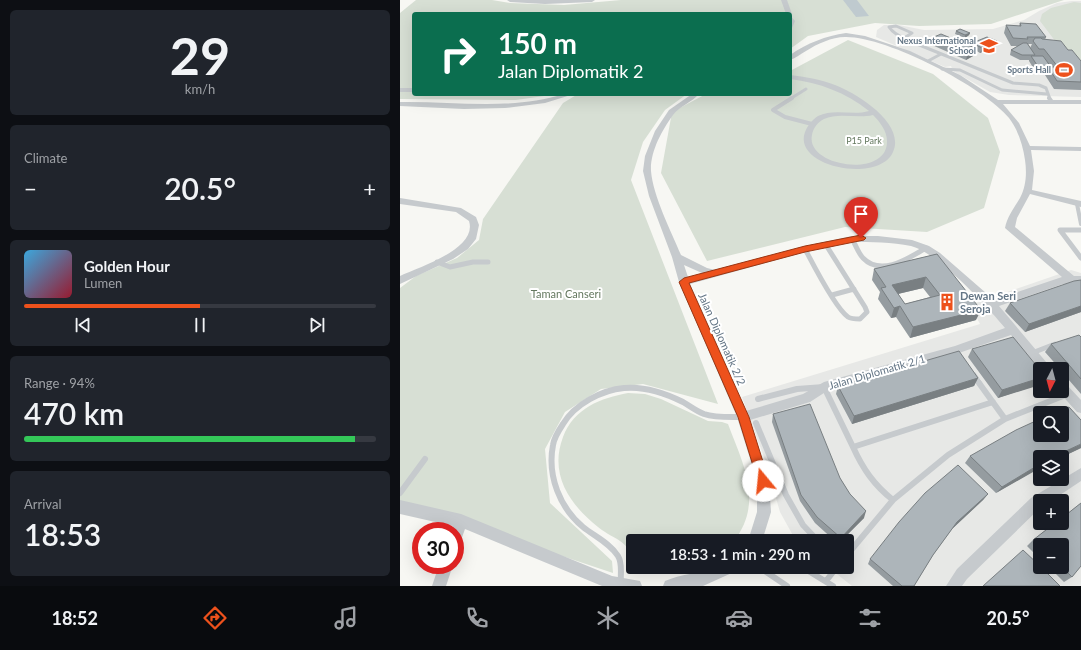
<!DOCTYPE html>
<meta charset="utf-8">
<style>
:root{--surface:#171b24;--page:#20242c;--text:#f1f3f6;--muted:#9ea1a6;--line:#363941;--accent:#ed511c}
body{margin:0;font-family:Lato,sans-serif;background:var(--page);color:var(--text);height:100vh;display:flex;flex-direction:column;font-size:15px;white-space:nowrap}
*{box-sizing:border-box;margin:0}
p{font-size:13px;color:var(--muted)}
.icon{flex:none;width:22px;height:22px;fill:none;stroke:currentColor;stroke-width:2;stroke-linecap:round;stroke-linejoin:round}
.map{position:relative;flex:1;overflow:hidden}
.sheet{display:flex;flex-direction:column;gap:10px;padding:10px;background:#0d0f14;width:400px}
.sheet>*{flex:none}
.hud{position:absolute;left:12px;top:12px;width:380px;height:84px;border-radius:4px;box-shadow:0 4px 16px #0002;background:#0b6e4f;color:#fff;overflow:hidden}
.needle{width:26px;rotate:186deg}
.tools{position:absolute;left:633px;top:362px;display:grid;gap:8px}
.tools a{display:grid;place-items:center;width:36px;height:36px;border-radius:4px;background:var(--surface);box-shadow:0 4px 16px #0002;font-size:20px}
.speed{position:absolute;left:12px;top:522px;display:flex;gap:8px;font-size:20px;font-weight:700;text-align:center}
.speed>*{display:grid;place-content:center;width:52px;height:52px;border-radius:50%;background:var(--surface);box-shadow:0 4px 16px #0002;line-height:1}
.speed .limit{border:6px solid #d22;background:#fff;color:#111}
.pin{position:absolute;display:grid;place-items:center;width:34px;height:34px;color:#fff;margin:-41px -17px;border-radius:50% 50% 50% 0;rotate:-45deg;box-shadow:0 0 4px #0007}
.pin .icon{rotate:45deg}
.me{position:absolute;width:44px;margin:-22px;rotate:343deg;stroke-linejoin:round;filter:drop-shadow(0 0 3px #0008)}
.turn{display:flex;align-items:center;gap:14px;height:84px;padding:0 20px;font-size:18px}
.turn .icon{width:52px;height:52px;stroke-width:2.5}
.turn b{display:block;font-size:28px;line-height:34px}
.big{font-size:30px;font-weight:600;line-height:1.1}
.sheet .tile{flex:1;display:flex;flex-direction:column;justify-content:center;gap:6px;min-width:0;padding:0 14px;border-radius:6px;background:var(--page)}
.sheet .dial{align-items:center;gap:0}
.dial b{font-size:52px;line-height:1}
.song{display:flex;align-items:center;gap:12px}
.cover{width:48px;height:48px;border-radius:6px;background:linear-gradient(135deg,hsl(200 70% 55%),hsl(350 70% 35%))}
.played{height:4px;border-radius:2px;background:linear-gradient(90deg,var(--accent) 50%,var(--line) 50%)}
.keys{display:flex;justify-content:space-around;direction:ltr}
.heat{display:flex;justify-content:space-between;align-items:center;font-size:22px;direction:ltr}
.charge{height:6px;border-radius:3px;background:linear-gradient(90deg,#34c759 94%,var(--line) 0)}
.trip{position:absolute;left:226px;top:534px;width:228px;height:40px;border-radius:4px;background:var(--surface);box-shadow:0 4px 16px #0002;font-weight:600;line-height:40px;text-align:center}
.tabs{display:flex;height:64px;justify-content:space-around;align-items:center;background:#090b0e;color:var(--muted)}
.tabs .icon{width:28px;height:28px}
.tabs .active{color:var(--accent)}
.tabs b{font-size:18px;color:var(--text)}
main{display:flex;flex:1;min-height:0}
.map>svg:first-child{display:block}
.built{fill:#e7e8e6;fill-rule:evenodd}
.green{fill:#d7dfd4}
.water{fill:#bfcacf}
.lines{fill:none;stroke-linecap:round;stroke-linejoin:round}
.service-far3{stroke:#c6cacd;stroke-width:3}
.service-far2{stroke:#c6cacd;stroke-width:4}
.service-far1{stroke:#c6cacd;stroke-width:5}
.service{stroke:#c6cacd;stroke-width:6}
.minor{fill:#c6cacd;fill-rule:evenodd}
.tertiary{fill:#c6cacd;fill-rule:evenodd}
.wall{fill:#959ca0;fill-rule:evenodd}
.shaded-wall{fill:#797f82}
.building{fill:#adb5ba;stroke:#797f82;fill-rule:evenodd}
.route{fill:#ed511c;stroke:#9a3512}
.labels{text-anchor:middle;stroke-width:4;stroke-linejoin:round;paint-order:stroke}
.far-poi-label{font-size:9px;font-weight:bold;fill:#647686;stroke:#fff;text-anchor:end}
.far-park-label{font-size:9px;fill:#64785f;stroke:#fff}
.park-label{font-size:11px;fill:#64785f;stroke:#fff}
.poi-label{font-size:11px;font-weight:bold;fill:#647686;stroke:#fff;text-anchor:start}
.street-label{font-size:11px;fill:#647686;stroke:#fff}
</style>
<main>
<section class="sheet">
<div class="tile dial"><b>29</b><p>km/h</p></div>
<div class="tile"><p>Climate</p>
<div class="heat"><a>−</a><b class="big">20.5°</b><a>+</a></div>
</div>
<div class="tile">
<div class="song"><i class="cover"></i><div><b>Golden Hour</b><p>Lumen</p></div></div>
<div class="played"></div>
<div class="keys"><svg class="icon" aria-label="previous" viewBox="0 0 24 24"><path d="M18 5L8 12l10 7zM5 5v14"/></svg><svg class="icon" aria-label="pause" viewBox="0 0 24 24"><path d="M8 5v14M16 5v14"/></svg><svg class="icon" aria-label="next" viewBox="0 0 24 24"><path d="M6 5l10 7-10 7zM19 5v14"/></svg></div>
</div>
<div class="tile"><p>Range · 94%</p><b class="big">470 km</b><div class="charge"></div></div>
<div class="tile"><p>Arrival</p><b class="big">18:53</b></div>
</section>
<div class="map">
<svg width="681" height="586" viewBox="0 0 681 586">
<rect width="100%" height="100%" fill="#f7f7f3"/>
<path class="built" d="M672,1H681V97L609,95L590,92L553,71L551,66L545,67L476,37L477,30L484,25H499L524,30L593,29L624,20L639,11L657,3Z
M671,270L681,273V586H452L428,567H447V541H396L380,512L365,460L342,397L580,324L570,305ZM640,369H662V391H640ZM640,413H662V435H640ZM640,457H662V479H640ZM640,501H662V523H640ZM640,545H662V567H640Z"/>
<path class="green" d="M16,0H92L110,3L164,5L221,0H664L591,24L519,26L475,23L408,36L390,49V14H14V94H158L116,100L0,99V13Z
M674,2L681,3V65L668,58L640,21L642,14L651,8Z
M448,40L533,74L588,118L600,152L584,208L527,232L445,227L307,261L261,173L272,112L306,94H390V71Z
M178,94H287L265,110L243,142L231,180L318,404L243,384L201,389L165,412L145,449L150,503L212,561L213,573L0,502V288L16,276L57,258L79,240L83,219L163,103Z
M228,393L245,394L261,399L308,421L322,422L328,424C343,464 364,502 334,541H233V565C230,539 215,541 198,527C169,504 149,474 163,437C174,408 201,398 228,393Z
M233,567H291L258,572L234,569Z"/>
<path class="water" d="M443,0H457L469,16L456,17Z"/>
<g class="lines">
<path class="service-far3" d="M504,38L512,33L496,26L489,27C494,35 504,38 512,42L613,83L639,85L646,88L650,99
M528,61L541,54
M542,69L560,70L602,90L647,94
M390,99L406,89"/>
<path class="service-far2" d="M392,98L373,110L385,117L412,124
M649,98L652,102
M677,204L681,224"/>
<path class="service-far1" d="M681,230H660L681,258
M452,239C456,245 458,253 463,258C481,277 509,258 526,248
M405,249C413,264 435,308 448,317C451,319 456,319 460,319L467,312L465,307L426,245
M37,262L50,267L73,262H88
M432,295L454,289
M632,353L655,344
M574,375L580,384"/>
<path class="service" d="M579,383L605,419
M358,399L397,389L424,387L453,447
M356,423L386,495L403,525L418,541
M0,493L25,459
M493,500C474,485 463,469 453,447L593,402
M447,555L493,500L548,455L605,419L668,394
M359,567L387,586
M402,567L433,586
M426,581L437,567
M221,583C220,575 223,564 218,556C210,543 194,536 183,527C160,508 147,476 153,445C154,438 159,430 163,424C175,404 202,390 224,388C245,386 265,393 283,402C290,406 296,411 304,414C316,418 330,417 343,417"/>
<path class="minor" d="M381,0H387L392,14L390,15L395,21L392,28L390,29V14H386Z
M446,33L465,36L510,51L560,75L598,100H681V104H603L619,123L630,146L681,147V151L631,150L634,171L632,190L681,201V207L630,194L617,218L615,227L674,276H681V284H663L599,306L652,369L640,370L611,335L556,354L427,391L410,402L350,420L369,481L371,512L362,541H348L357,512V481L337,417L279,282L272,257L249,196L243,171L245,156L255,131L269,110L292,94H299C292,102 280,106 273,115C262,130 250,152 251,171C253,196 271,231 281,255L307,268L315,270L405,246L452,236H478L512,240L529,246L540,253L594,300L662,277L605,228C607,217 614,208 620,198C626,187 627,173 625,160C623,145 618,130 609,118C584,87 486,36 445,37C432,37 417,44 406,51C400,54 396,58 390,60V55C407,43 426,36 446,33ZM452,242C471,242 492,242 511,246C537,252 588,307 605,328L555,346L424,382L403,394L346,411L290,284L405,252ZM284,265L302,273V274L288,277Z
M390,75C405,77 420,79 435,85C456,93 506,123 493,152C479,184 392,167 405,132C408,125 412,120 418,116C434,108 453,116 469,111C445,92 420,83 390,79ZM473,115C480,122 487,131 487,141C488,179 405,167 412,135C413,128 418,122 424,119C439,112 457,119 473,115Z
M0,88H14V92H0Z
M164,94H174L145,103L105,108L64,109L0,106V102H8C60,102 113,110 164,94Z
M0,198L61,208L76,217L79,225L76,239L68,249L53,259L0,284V276C19,267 78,249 69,221L56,212L0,204Z
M662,382L666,384L681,400V413L677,412L658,391H662Z
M681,468V481L651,501H640V508L567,579L562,586H546L557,569L631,498Z
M0,500L61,514L212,576L240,581L242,586H202L65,529L60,543L55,545V531H51L53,526L0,514Z
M39,565H53L46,586H32Z
M314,567H336L334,572L303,586H263L265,581C281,574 298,574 314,567Z"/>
<path class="tertiary" d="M107,0H195L192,2L145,4L110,2Z"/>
</g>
<path class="wall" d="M620,23L646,37L645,40L668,50L681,61V90L654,89L645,75L646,74H637L629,61V60H620L610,55L611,50L618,46H611L604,33L606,25L619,26ZM628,44H632L630,48Z
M556,31L570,33L569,35L565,38L555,34Z
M534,37L571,47L572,43L595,46L580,53L575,50L573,56L566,60L532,45Z
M537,254L576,320L510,338L496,317L491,318L478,299L480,292L472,280L474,269ZM523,288L530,297L505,304L498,294Z
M681,280V312L625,332L605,311L610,303Z
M681,337V394L662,372V369H660L645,352L651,344Z
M572,349L640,370V384L598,398L568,357Z
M578,378L574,386L452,424L436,394L438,386Z
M373,414L440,478L464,518L441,541H435L415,523L400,501L372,422Z
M681,448L662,457H640L637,469L596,493L565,463L570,456Z
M588,494L583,500L552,529L533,555L514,586H493L468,564L470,559Z
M681,503V566L672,577L664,582L649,567H662V545H640V559L627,546L633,540L655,523H662V518Z"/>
<path class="shaded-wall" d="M570,33L569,35L565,38V35Z
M597,41L595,46L580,53L582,48Z
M575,48L573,56L566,60L568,52Z
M526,277L523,288L489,296L492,285Z
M500,306L496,317L491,318L494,308Z
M681,306V312L625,332L629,324Z
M581,310L576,320L510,338L513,327Z
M578,378L574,386L452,424L454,416Z
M640,378V385L598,398L602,390Z
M681,444V448L662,457H653Z
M640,464V468L596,493L602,487Z
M588,494L583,500L552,529L557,522Z
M466,511L464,518L441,541H440L441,538Z"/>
<path class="building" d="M620,23L636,24L646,37H627L628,39L613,38L606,25L621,26Z
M560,29L570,33L565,35L556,31Z
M541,34L575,48L568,52L534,37Z
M587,37L597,41L582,48L572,43Z
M635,38H641L642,39L661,41L668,50H672L681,61V82L657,81L648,67H658L644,49H639L633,41Z
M623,43H627L635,55H622L611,50Z
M631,56H643L651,67H648V69L639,68Z
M537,254L581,310L513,327L500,306L494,308L481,288L486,287L474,269ZM526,277L540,295L505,304L492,285Z
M681,280V306L629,324L610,303L674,281Z
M679,335L681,337V379L651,344Z
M613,337L640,370V378L602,390L572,349Z
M559,351L578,378L454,416L438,386Z
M410,404L440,478L450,494L466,511L441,538L417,517L401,495L373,414Z
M669,407L681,420V444L653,457H640V464L602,487L570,456L616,430L640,419V435H662V413H654Z
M558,465L588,494L557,522L533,555L514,586H502L470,559L499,522L525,493Z
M681,503V566L672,577L662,567V545H640V547L633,540L655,523H662V518Z
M623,550L640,566V567H641L660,586H583Z"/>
<path class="route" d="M461,235L466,238L464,240L405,252L289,283L349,417L369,481L367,485L363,486L359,485L338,417L279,282L284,278L405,246Z"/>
<defs>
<g id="school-bare" transform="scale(1.38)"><path d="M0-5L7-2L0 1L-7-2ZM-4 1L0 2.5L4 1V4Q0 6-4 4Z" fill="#ed511c" stroke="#fff" stroke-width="2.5" paint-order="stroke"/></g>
<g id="stadium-bare" transform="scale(1.38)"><path d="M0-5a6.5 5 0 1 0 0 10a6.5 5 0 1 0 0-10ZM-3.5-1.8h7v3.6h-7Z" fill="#ed511c" stroke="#fff" stroke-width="2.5" paint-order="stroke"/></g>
<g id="building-bare" transform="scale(1.38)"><path d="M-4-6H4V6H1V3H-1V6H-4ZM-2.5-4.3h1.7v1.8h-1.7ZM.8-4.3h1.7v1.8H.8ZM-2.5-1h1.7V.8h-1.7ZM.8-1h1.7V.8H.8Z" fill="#ed511c" stroke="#fff" stroke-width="2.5" paint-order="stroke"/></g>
</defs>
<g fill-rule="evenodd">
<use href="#school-bare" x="589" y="46"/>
<use href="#stadium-bare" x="664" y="70"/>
<use href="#building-bare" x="547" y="302"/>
</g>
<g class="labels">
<g class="far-poi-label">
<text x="576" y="44">Nexus International<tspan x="576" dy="10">School</tspan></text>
<text x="651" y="73">Sports Hall</text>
</g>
<g class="far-park-label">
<text x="464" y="144">P15 Park</text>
</g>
<g class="park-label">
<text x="166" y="298">Taman Canseri</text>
</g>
<g class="poi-label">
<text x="560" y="300">Dewan Seri<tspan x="560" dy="13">Seroja</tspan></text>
</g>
<g class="street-label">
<text transform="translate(322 339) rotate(66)" y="4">Jalan Diplomatik 2/2</text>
<text transform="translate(477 372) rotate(-16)" y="4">Jalan Diplomatik 2/1</text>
</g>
</g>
</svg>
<div class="tools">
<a><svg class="needle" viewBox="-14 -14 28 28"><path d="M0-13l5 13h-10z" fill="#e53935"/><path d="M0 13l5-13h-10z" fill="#9ea1a6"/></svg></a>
<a><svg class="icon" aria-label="search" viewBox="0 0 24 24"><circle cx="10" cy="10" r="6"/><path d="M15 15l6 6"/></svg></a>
<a><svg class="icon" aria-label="layers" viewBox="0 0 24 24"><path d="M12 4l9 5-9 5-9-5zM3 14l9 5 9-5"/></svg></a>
<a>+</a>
<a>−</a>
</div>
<div class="speed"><div class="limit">30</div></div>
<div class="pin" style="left:461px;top:238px;background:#d93025"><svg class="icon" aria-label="arrive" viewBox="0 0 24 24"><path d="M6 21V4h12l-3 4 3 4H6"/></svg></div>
<svg class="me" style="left:363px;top:481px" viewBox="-20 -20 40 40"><circle r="19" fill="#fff"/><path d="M0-13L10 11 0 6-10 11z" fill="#ed511c"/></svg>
<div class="trip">18:53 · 1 min · 290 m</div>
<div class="hud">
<div class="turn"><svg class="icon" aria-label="right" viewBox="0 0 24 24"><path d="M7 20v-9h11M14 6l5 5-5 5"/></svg><div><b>150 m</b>Jalan Diplomatik 2</div></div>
</div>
</div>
</main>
<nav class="tabs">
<b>18:52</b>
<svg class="icon active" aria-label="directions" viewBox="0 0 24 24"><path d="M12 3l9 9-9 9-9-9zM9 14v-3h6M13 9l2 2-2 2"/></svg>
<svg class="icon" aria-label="music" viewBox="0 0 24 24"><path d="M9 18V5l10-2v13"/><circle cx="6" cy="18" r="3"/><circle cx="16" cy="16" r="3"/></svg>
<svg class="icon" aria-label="phone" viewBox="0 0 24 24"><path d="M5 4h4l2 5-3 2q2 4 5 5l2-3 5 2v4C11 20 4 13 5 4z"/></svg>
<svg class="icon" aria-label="climate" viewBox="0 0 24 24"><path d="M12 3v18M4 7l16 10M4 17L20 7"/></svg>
<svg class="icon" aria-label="car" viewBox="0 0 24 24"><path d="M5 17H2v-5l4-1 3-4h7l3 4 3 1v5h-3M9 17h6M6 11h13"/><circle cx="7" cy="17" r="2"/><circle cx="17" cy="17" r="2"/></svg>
<svg class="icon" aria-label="filters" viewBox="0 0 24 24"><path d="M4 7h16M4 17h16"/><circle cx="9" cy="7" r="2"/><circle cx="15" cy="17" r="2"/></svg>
<b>20.5°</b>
</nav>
